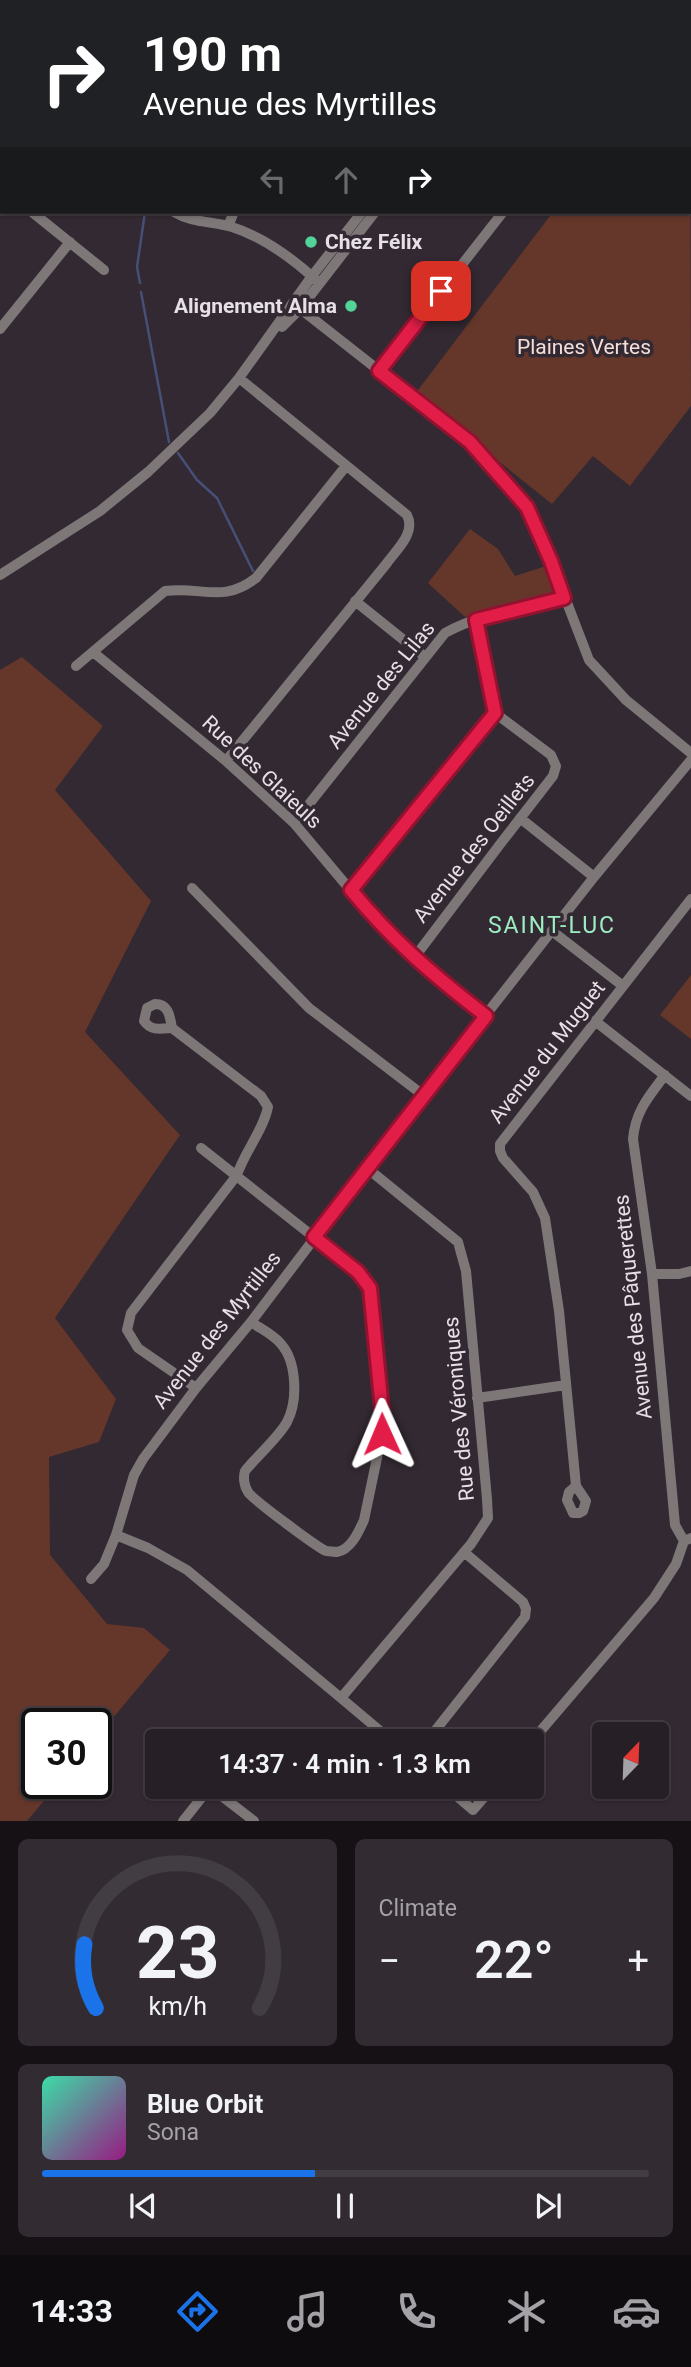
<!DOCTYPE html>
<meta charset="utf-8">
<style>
:root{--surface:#261f26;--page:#322c32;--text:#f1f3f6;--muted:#a4a2a7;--line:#423d43;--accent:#1a73e8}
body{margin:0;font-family:Roboto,sans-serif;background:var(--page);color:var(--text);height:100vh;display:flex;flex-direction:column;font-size:26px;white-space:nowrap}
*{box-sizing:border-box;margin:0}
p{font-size:23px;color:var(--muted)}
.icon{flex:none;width:38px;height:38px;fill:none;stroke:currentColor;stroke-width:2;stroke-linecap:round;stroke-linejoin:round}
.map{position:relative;height:1821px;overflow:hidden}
.sheet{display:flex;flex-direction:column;gap:18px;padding:18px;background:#151115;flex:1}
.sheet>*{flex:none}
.guide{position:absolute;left:0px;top:0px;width:691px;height:214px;box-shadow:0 2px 5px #0004,0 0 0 2px var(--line);background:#202124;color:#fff;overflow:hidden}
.needle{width:46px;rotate:23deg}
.tools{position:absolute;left:592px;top:1722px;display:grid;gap:14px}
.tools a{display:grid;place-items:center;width:77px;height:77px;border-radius:7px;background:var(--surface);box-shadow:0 2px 5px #0004,0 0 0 2px var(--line);font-size:35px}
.speed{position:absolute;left:21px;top:1708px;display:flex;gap:14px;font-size:35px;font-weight:700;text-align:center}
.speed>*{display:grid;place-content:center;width:91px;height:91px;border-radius:50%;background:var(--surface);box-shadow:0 2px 5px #0004,0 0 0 2px var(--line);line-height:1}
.speed .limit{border:4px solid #111;border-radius:10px;background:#fff;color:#111}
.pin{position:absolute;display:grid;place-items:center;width:60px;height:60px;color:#fff;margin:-30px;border-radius:14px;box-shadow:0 4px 10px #0006}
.me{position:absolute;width:77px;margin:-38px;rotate:359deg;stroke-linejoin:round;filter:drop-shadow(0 0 5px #0008)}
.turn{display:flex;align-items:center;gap:24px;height:147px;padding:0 28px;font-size:32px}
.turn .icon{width:91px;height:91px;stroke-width:2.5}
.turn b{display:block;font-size:49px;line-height:60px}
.lanes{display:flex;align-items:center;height:66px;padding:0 28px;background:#0003;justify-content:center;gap:35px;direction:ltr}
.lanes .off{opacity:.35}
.big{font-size:52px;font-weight:600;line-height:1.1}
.sheet .widget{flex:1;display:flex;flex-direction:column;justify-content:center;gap:10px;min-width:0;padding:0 24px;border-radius:10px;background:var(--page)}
.sheet .dial{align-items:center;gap:0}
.dial svg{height:182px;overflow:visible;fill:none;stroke:var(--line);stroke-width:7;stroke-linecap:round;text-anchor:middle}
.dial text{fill:var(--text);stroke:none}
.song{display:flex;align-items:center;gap:21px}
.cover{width:84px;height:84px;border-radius:10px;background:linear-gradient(135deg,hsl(160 70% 55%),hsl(310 70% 35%))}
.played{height:7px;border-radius:4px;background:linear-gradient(90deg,var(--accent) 45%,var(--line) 45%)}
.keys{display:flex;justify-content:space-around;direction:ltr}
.heat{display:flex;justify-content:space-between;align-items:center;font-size:38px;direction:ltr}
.sheet .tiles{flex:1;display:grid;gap:18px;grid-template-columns:1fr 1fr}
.widget:last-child{grid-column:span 2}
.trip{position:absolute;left:145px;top:1729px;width:399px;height:70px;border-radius:7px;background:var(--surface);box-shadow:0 2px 5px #0004,0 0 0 2px var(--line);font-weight:600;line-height:70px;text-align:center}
.menu{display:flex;height:112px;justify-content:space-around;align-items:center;background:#0f0c0f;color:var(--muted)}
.menu .icon{width:49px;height:49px}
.menu .selected{color:var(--accent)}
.menu b{font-size:32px;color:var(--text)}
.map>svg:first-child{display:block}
.green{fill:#65372a}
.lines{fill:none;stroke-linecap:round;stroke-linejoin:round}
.stream{stroke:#455078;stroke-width:2.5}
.minor{stroke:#7e7778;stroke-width:10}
.route-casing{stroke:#92132f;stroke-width:18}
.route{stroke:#e11d48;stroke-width:12}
.poi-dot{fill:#52d397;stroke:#332932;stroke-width:2.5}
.labels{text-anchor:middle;stroke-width:7;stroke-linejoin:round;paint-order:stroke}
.poi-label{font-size:21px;font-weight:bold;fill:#e7e0e6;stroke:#332932;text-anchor:start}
.park-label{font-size:21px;fill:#f5ded8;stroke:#332932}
.street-label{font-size:21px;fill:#e7e0e6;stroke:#332932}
.neighbourhood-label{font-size:23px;letter-spacing:2px;fill:#9dedc2;stroke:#332932}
</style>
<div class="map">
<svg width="691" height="1821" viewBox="0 0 691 1821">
<rect width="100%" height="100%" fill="#332932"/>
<path class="green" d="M690,71L691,406L630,486L593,456L552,504L415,394L553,212H690Z
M470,529L498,549L515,576L546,566L555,594L465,617L428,583Z
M22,657L103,726L55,790L151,901L85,1032L180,1135L55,1318L116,1399L99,1442L49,1457L50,1555L107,1624L144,1628L170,1650L96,1738V1724H37V1783H59L27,1821H0V670Z
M691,975V1039L660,1015Z"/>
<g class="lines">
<path class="stream" d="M78,0L79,2
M140,283L137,267L145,212
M141,292L169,442
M178,453L197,480L217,498L253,571"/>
<path class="minor" d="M37,0L38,2
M148,0L149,2
M424,0L426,2
M576,0L578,2
M287,2L289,0
M396,2L397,0
M525,2L527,0
M538,2L540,0
M690,56H691
M0,191L2,188
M32,212L104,270
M174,212C192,223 212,221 232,227C263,237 292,258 316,280
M228,226L234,212
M293,303L470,442L527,507L551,561L589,660L626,700L691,753
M282,327L300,309L375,212
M0,329L70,242
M379,371L503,212
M0,575L100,511L148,472L210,413L239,378L312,276L362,212
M355,601L425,657
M93,652L226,761L294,823L379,924L427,970L486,1016
M76,666L165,591C203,586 222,604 256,578L346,466
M226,761L387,563C397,549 416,533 407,515L239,378
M520,818L594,877
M294,823L445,633C478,614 527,607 564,598
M192,888L309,1008L423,1095
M351,890L495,713
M552,931L623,986
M414,958L501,843L553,776L556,766L551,755L495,713L476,620
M595,1021L691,1096
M172,1028C160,1029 151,1031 144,1021L147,1008L155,1004C169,1004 170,1017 172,1028L261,1096L268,1107C263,1131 245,1151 237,1175L131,1313L127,1330L138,1348L196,1388
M665,1075C649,1096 635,1112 633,1139L652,1274L675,1525L684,1541
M201,1148L358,1272L370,1288L382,1410V1434L364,1520C359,1531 351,1550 337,1552C335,1552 328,1551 326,1551C317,1547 252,1499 248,1492C244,1486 243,1477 245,1471C257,1456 278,1438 287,1422C298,1401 297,1362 281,1344C274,1335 261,1329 251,1322
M367,1168L458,1242L466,1271L487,1499L488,1518L471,1544L341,1698L392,1741
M652,1274H679L691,1271
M477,1398L566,1385
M576,1486L569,1492L567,1500L573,1513H579L583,1511L586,1501L576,1486L559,1311L545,1218L533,1192L503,1158L500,1151V1144L691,899
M116,1535L148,1548L187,1570L341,1698
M91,1579L104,1564L116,1535L134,1475L143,1459L196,1388L251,1322L423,1095L594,877L691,760
M427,1741L525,1617L526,1609L523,1602L464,1552
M532,1741L654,1598L676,1564L684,1541L691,1538
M210,1787L254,1821
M446,1787L473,1810L493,1787
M183,1821L210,1787"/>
</g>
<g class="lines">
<g class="route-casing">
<path id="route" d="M382,1434V1410L370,1288L358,1272L314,1237L486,1016C433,975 393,941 351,890L495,713L476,620L564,598L551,561L527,507L470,442L379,371L441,291"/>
</g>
<use href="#route" class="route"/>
</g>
<g class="poi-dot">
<circle cx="311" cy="242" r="7"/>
<circle cx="351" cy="306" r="7"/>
</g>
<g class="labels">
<g class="poi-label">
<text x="325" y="249">Chez Félix</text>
<text x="337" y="313" text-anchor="end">Alignement Alma</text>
</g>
<g class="park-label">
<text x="584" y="354">Plaines Vertes</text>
</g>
<g class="street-label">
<text transform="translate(381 685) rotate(-51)" y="7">Avenue des Lilas</text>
<text transform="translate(262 772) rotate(43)" y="7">Rue des Glaieuls</text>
<text transform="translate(474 848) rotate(-52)" y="7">Avenue des Oeillets</text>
<text transform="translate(547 1052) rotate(-52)" y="7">Avenue du Muguet</text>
<text transform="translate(633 1307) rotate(-96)" y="7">Avenue des Pâquerettes</text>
<text transform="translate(217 1330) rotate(-52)" y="7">Avenue des Myrtilles</text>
<text transform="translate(459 1409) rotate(-95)" y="7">Rue des Véroniques</text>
</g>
<g class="neighbourhood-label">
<text x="552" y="933">SAINT-LUC</text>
</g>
</g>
</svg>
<div class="tools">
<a><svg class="needle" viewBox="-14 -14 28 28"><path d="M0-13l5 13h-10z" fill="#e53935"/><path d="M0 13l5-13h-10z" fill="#a4a2a7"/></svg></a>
</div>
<div class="speed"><div class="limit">30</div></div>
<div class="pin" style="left:441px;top:291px;background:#d93025"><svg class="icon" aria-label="arrive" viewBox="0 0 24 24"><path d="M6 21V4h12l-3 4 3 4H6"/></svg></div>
<svg class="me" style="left:382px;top:1434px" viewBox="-20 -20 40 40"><path d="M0-17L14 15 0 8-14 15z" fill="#e11d48" stroke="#fff" stroke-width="4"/></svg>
<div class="trip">14:37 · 4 min · 1.3 km</div>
<div class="guide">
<div class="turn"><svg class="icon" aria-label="right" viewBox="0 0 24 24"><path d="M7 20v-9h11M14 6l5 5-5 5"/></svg><div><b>190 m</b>Avenue des Myrtilles</div></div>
<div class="lanes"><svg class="icon off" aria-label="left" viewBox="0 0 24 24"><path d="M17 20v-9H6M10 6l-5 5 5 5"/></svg><svg class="icon off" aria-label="ahead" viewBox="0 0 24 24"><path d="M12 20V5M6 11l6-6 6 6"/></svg><svg class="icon" aria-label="right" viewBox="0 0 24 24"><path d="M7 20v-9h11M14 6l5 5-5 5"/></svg></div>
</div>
</div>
<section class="sheet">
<div class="tiles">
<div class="widget dial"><svg viewBox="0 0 100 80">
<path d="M14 69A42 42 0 1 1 86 69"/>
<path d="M14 69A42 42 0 0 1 9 41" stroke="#1a73e8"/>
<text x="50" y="56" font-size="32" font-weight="700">23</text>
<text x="50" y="72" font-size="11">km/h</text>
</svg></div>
<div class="widget"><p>Climate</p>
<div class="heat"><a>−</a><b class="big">22°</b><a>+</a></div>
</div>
<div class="widget">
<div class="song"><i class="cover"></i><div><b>Blue Orbit</b><p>Sona</p></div></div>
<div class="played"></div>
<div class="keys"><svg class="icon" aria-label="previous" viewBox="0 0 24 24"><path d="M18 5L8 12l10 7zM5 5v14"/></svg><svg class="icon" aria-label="pause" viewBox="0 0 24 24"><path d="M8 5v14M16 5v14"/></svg><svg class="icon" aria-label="next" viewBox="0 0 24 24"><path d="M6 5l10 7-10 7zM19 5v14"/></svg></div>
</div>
</div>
</section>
<nav class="menu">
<b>14:33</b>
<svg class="icon selected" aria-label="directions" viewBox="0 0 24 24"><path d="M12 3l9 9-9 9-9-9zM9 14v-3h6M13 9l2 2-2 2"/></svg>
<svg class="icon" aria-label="music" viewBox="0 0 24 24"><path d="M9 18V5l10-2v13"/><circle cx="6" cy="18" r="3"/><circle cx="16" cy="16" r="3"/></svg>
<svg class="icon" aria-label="phone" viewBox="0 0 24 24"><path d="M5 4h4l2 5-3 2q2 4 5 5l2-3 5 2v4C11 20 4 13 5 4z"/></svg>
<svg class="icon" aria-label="climate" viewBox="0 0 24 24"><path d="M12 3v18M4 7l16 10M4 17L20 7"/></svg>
<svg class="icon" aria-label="car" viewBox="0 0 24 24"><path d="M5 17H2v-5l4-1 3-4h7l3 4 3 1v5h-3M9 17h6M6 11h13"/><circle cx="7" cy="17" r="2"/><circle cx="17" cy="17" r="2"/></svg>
</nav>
